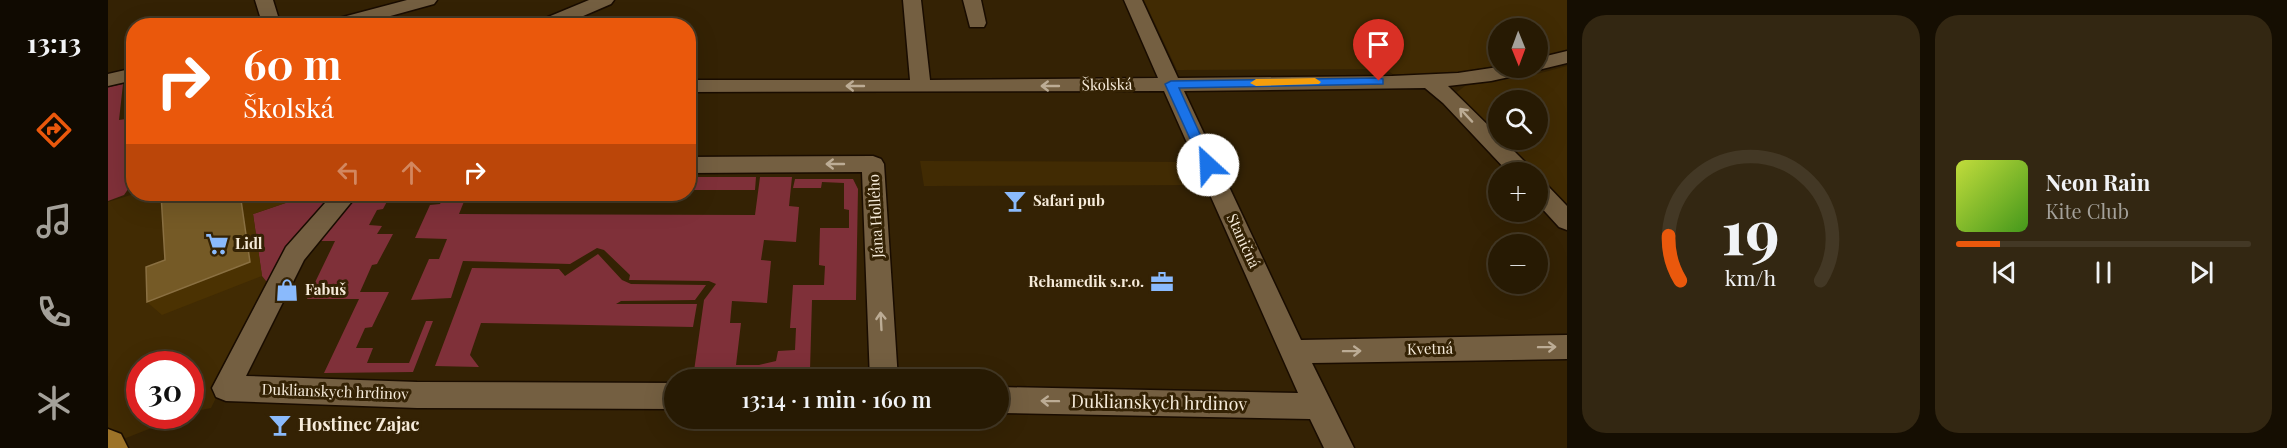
<!DOCTYPE html>
<meta charset="utf-8">
<style>
:root{--surface:#271a03;--page:#332712;--text:#f1f3f6;--muted:#a4a19a;--line:#433825;--accent:#ea580c}
body{margin:0;font-family:"Playfair Display",serif;background:var(--page);color:var(--text);height:100vh;display:flex;flex-direction:column;font-size:22px;white-space:nowrap}
*{box-sizing:border-box;margin:0}
p{font-size:20px;color:var(--muted)}
.icon{flex:none;width:33px;height:33px;fill:none;stroke:currentColor;stroke-width:2;stroke-linecap:round;stroke-linejoin:round}
.map{position:relative;flex:1;overflow:hidden}
.details{display:flex;flex-direction:column;gap:15px;padding:15px;background:#150e02;width:720px}
.details>*{flex:none}
.banner{position:absolute;left:18px;top:18px;width:570px;height:183px;border-radius:24px;box-shadow:0 6px 24px #0002,0 0 0 2px var(--line);background:#ea580c;color:#fff;overflow:hidden}
.needle{width:39px;rotate:179deg}
.controls{position:absolute;left:1380px;top:18px;display:grid;gap:12px}
.controls a{display:grid;place-items:center;width:60px;height:60px;border-radius:50%;background:var(--surface);box-shadow:0 6px 24px #0002,0 0 0 2px var(--line);font-size:30px}
.speed{position:absolute;left:18px;top:351px;display:flex;gap:12px;font-size:30px;font-weight:700;text-align:center}
.speed>*{display:grid;place-content:center;width:78px;height:78px;border-radius:50%;background:var(--surface);box-shadow:0 6px 24px #0002,0 0 0 2px var(--line);line-height:1}
.speed .limit{border:9px solid #d22;background:#fff;color:#111}
.pin{position:absolute;display:grid;place-items:center;width:51px;height:51px;color:#fff;margin:-62px -26px;border-radius:50% 50% 50% 0;rotate:-45deg;box-shadow:0 0 6px #0007}
.pin .icon{rotate:45deg}
.me{position:absolute;width:66px;margin:-33px;rotate:335deg;stroke-linejoin:round;filter:drop-shadow(0 0 4px #0008)}
.turn{display:flex;align-items:center;gap:21px;height:126px;padding:0 18px;font-size:27px}
.turn .icon{width:78px;height:78px;stroke-width:2.5}
.turn b{display:block;font-size:42px;line-height:51px}
.lanes{display:flex;align-items:center;height:57px;padding:0 18px;background:#0003;justify-content:center;gap:30px;direction:ltr}
.lanes .off{opacity:.35}
.details .tile{flex:1;display:flex;flex-direction:column;justify-content:center;gap:9px;min-width:0;padding:0 21px;border-radius:24px;background:var(--page)}
.details .dial{align-items:center;gap:0}
.dial svg{height:156px;overflow:visible;fill:none;stroke:var(--line);stroke-width:7;stroke-linecap:round;text-anchor:middle}
.dial text{fill:var(--text);stroke:none}
.song{display:flex;align-items:center;gap:18px}
.cover{width:72px;height:72px;border-radius:9px;background:linear-gradient(135deg,hsl(70 70% 55%),hsl(100 70% 35%))}
.played{height:6px;border-radius:3px;background:linear-gradient(90deg,var(--accent) 15%,var(--line) 15%)}
.keys{display:flex;justify-content:space-around;direction:ltr}
.details .tiles{flex:1;display:grid;gap:15px;grid-template-columns:repeat(2,1fr)}
.trip{position:absolute;left:556px;top:369px;width:345px;height:60px;border-radius:30px;background:var(--surface);box-shadow:0 6px 24px #0002,0 0 0 2px var(--line);font-weight:600;line-height:60px;text-align:center}
main{display:flex;flex:1;min-height:0}
.tab-bar{display:flex;flex-direction:column;width:108px;justify-content:space-around;align-items:center;background:#100a01;color:var(--muted)}
.tab-bar .icon{width:42px;height:42px}
.tab-bar .selected{color:var(--accent)}
.tab-bar b{font-size:27px;color:var(--text)}
.map>svg:first-child{display:block}
.built{fill:#412b03}
.green{fill:#7f3039}
.lines{fill:none;stroke-linecap:round;stroke-linejoin:round}
.minor-casing{stroke:#190c00;stroke-width:3}
.major-casing{stroke:#190c00;stroke-width:3}
.minor{fill:#745f41;fill-rule:evenodd}
.major{fill:#9d7328;fill-rule:evenodd}
.shaded-wall{fill:#4b3202}
.building{fill:#755a26;stroke:#8a7042;stroke-width:1.5}
.oneway{stroke:#bcac95}
.route{fill:#1a73e8;stroke:#114b97;stroke-width:1.5}
.slow{fill:#f59e0b}
.labels{text-anchor:middle;stroke-width:6;stroke-linejoin:round;paint-order:stroke}
.street-label{font-size:15px;fill:#f6ebda;stroke:#342204}
.poi-label{font-size:15px;font-weight:bold;fill:#f6ebda;stroke:#342204;text-anchor:start}
.near-street-label{font-size:18px;fill:#f6ebda;stroke:#342204}
.near-poi-label{font-size:18px;font-weight:bold;fill:#f6ebda;stroke:#342204;text-anchor:start}
</style>
<main>
<nav class="tab-bar">
<b>13:13</b>
<svg class="icon selected" aria-label="directions" viewBox="0 0 24 24"><path d="M12 3l9 9-9 9-9-9zM9 14v-3h6M13 9l2 2-2 2"/></svg>
<svg class="icon" aria-label="music" viewBox="0 0 24 24"><path d="M9 18V5l10-2v13"/><circle cx="6" cy="18" r="3"/><circle cx="16" cy="16" r="3"/></svg>
<svg class="icon" aria-label="phone" viewBox="0 0 24 24"><path d="M5 4h4l2 5-3 2q2 4 5 5l2-3 5 2v4C11 20 4 13 5 4z"/></svg>
<svg class="icon" aria-label="climate" viewBox="0 0 24 24"><path d="M12 3v18M4 7l16 10M4 17L20 7"/></svg>
</nav>
<div class="map">
<svg width="1459" height="448" viewBox="0 0 1459 448">
<rect width="100%" height="100%" fill="#342204"/>
<path class="built" d="M1036,0H1459V52L1430,59V28H1390V67L1346,74H1285L1276,69L1069,70Z
M1459,66V206L1430,177V172H1425L1392,140H1430V100H1390V138L1350,97L1349,92L1357,86L1429,74Z
M812,161L1083,162L1090,185L816,186Z
M26,194H233L193,235L163,287L103,408L83,412L82,364H32V416H74L18,438L0,433V202Z"/>
<path class="green" d="M15,84L11,120L25,118V182L16,195L0,201V87Z
M580,177H648L647,190H581Z
M652,177H684L681,206L691,207L688,242L656,240L653,260L663,261L659,303L624,301L622,323H633L628,365H651L668,361L670,351L687,350L688,328H682L685,285H716L717,266L711,265L712,228H741V210L736,209V183L714,182L713,188H685L687,179H745L750,189L748,300H704L702,370L586,371L596,300L608,284L601,281L521,280L522,275L496,250L489,248L462,264L355,261L343,298L303,300L321,259H331L339,239L307,238L322,205L332,204L337,194H359L351,214L647,215Z
M204,194H233L193,235L163,287L154,276L145,214Z
M245,194H283L275,209L269,210L261,225L274,226L269,234H285L269,264L264,265L252,292H281L264,327L257,328L248,348H265L259,363H301L318,321H325L305,372L216,373L251,299H199L227,241H205Z
M490,254L514,280L523,284L598,285L587,300L513,301L508,304H589L585,327L373,323L362,355L371,367L327,366L364,268L451,269L457,276Z"/>
<g class="lines">
<g class="minor-casing">
<path id="minor" d="M147,0H165L173,26H155Z
M299,0H329L326,4L246,26H214L216,22Z
M481,0H506L503,4L452,26H426L428,22Z
M795,0H813L822,80L1050,78L1016,0H1034L1070,78L1284,76L1350,73L1390,67L1430,68V58L1459,51V63L1430,70L1425,69L1423,72L1383,81L1340,86L1390,135V140H1395L1421,166L1424,172H1400L1335,103L1317,88L1076,91L1193,340L1459,335V359L1204,363L1246,448H1216L1202,419L891,413V387L1190,393L1056,91L580,92V80H802Z
M855,0H873L878,23L876,27H862Z
M26,68V80L0,86V74Z
M765,156L773,159L776,164L790,380H762L754,172L580,173V157Z
M1430,182L1438,184L1459,206V230L1451,227L1430,204Z
M225,194H250L196,260L138,376L309,382L567,383V409L309,408L118,401L108,397L104,388L178,247Z"/>
</g>
<g class="major-casing">
<path id="major" d="M0,429L13,434L20,448H0Z"/>
</g>
<use href="#minor" class="minor"/>
<use href="#major" class="major"/>
</g>
<path class="shaded-wall" d="M152,194H204L145,214L154,276L54,315L39,302L133,200Z"/>
<path class="building" d="M53,194H152L133,200L142,262L39,302L38,267L57,260Z"/>
<defs><path id="oneway-shaft" d="M-6 0H5M1.5-3L5.5 0L1.5 3" fill="none" stroke-width="1.6" stroke-linecap="round" stroke-linejoin="round" transform="scale(1.5)"/></defs>
<g class="oneway">
<use href="#oneway-shaft" transform="translate(747 86) rotate(180)"/>
<use href="#oneway-shaft" transform="translate(942 86) rotate(180)"/>
<use href="#oneway-shaft" transform="translate(1358 115) rotate(-133)"/>
<use href="#oneway-shaft" transform="translate(727 164) rotate(180)"/>
<use href="#oneway-shaft" transform="translate(773 321) rotate(-93)"/>
<use href="#oneway-shaft" transform="translate(1439 347) rotate(-1)"/>
<use href="#oneway-shaft" transform="translate(1244 351) rotate(-1)"/>
<use href="#oneway-shaft" transform="translate(942 401) rotate(-179)"/>
</g>
<path class="route" d="M1271,78L1275,79V84L1071,88L1106,165L1100,169L1094,165L1057,84L1063,81Z"/>
<path class="slow" d="M1207,78L1213,82L1211,84L1148,86L1142,83L1148,79Z"/>
<defs>
<g id="bar-bare" transform="scale(1.8)"><path d="M-6-5H6L.8 .8V4.5H3.5V6h-7V4.5H-.8V.8Z" fill="#8abafc" stroke="#342204" stroke-width="2.5" paint-order="stroke"/></g>
<g id="supermarket-bare" transform="scale(1.8)"><path d="M-6-5.5h2.5l.6 2H6L4.5 2H-2.5L-4.4-4H-6ZM-1.5 3.2a1.3 1.3 0 1 0 .1 0ZM3 3.2a1.3 1.3 0 1 0 .1 0Z" fill="#8abafc" stroke="#342204" stroke-width="2.5" paint-order="stroke"/></g>
<g id="office-bare" transform="scale(1.8)"><path d="M-6-3h4V-5.5h4V-3h4V5H-6ZM-1-4.5V-3h2v-1.5ZM-6 0V1H6V0Z" fill="#8abafc" stroke="#342204" stroke-width="2.5" paint-order="stroke"/></g>
<g id="shop-bare" transform="scale(1.8)"><path d="M-5-2.5h2.3a2.7 3.5 0 0 1 5.4 0H5L5.5 6h-11ZM-1.5-2.5h3a1.5 2.3 0 0 0-3 0Z" fill="#8abafc" stroke="#342204" stroke-width="2.5" paint-order="stroke"/></g>
</defs>
<g fill-rule="evenodd">
<use href="#bar-bare" x="907" y="201"/>
<use href="#supermarket-bare" x="109" y="244"/>
<use href="#office-bare" x="1054" y="282"/>
<use href="#shop-bare" x="179" y="290"/>
<use href="#bar-bare" x="172" y="425"/>
</g>
<g class="labels">
<g class="street-label">
<text transform="translate(999 85) rotate(-1)" y="5">Školská</text>
<text transform="translate(768 216) rotate(-93)" y="5">Jána Hollého</text>
<text transform="translate(1135 241) rotate(65)" y="5">Staničná</text>
<text transform="translate(1322 349) rotate(-1)" y="5">Kvetná</text>
<text transform="translate(227 392) rotate(2)" y="5">Duklianskych hrdinov</text>
</g>
<g class="poi-label">
<text x="925" y="206">Safari pub</text>
<text x="127" y="249">Lidl</text>
<text x="1036" y="287" text-anchor="end">Rehamedik s.r.o.</text>
<text x="197" y="295">Fabuš</text>
</g>
<g class="near-street-label">
<text transform="translate(1051 403) rotate(1)" y="6">Duklianskych hrdinov</text>
</g>
<g class="near-poi-label">
<text x="190" y="431">Hostinec Zajac</text>
</g>
</g>
</svg>
<div class="controls">
<a><svg class="needle" viewBox="-14 -14 28 28"><path d="M0-13l5 13h-10z" fill="#e53935"/><path d="M0 13l5-13h-10z" fill="#a4a19a"/></svg></a>
<a><svg class="icon" aria-label="search" viewBox="0 0 24 24"><circle cx="10" cy="10" r="6"/><path d="M15 15l6 6"/></svg></a>
<a>+</a>
<a>−</a>
</div>
<div class="speed"><div class="limit">30</div></div>
<div class="pin" style="left:1271px;top:81px;background:#d93025"><svg class="icon" aria-label="arrive" viewBox="0 0 24 24"><path d="M6 21V4h12l-3 4 3 4H6"/></svg></div>
<svg class="me" style="left:1100px;top:165px" viewBox="-20 -20 40 40"><circle r="19" fill="#fff"/><path d="M0-13L10 11 0 6-10 11z" fill="#1a73e8"/></svg>
<div class="trip">13:14 · 1 min · 160 m</div>
<div class="banner">
<div class="turn"><svg class="icon" aria-label="right" viewBox="0 0 24 24"><path d="M7 20v-9h11M14 6l5 5-5 5"/></svg><div><b>60 m</b>Školská</div></div>
<div class="lanes"><svg class="icon off" aria-label="left" viewBox="0 0 24 24"><path d="M17 20v-9H6M10 6l-5 5 5 5"/></svg><svg class="icon off" aria-label="ahead" viewBox="0 0 24 24"><path d="M12 20V5M6 11l6-6 6 6"/></svg><svg class="icon" aria-label="right" viewBox="0 0 24 24"><path d="M7 20v-9h11M14 6l5 5-5 5"/></svg></div>
</div>
</div>
<section class="details">
<div class="tiles">
<div class="tile dial"><svg viewBox="0 0 100 80">
<path d="M14 69A42 42 0 1 1 86 69"/>
<path d="M14 69A42 42 0 0 1 8 46" stroke="#ea580c"/>
<text x="50" y="56" font-size="32" font-weight="700">19</text>
<text x="50" y="72" font-size="11">km/h</text>
</svg></div>
<div class="tile">
<div class="song"><i class="cover"></i><div><b>Neon Rain</b><p>Kite Club</p></div></div>
<div class="played"></div>
<div class="keys"><svg class="icon" aria-label="previous" viewBox="0 0 24 24"><path d="M18 5L8 12l10 7zM5 5v14"/></svg><svg class="icon" aria-label="pause" viewBox="0 0 24 24"><path d="M8 5v14M16 5v14"/></svg><svg class="icon" aria-label="next" viewBox="0 0 24 24"><path d="M6 5l10 7-10 7zM19 5v14"/></svg></div>
</div>
</div>
</section>
</main>
